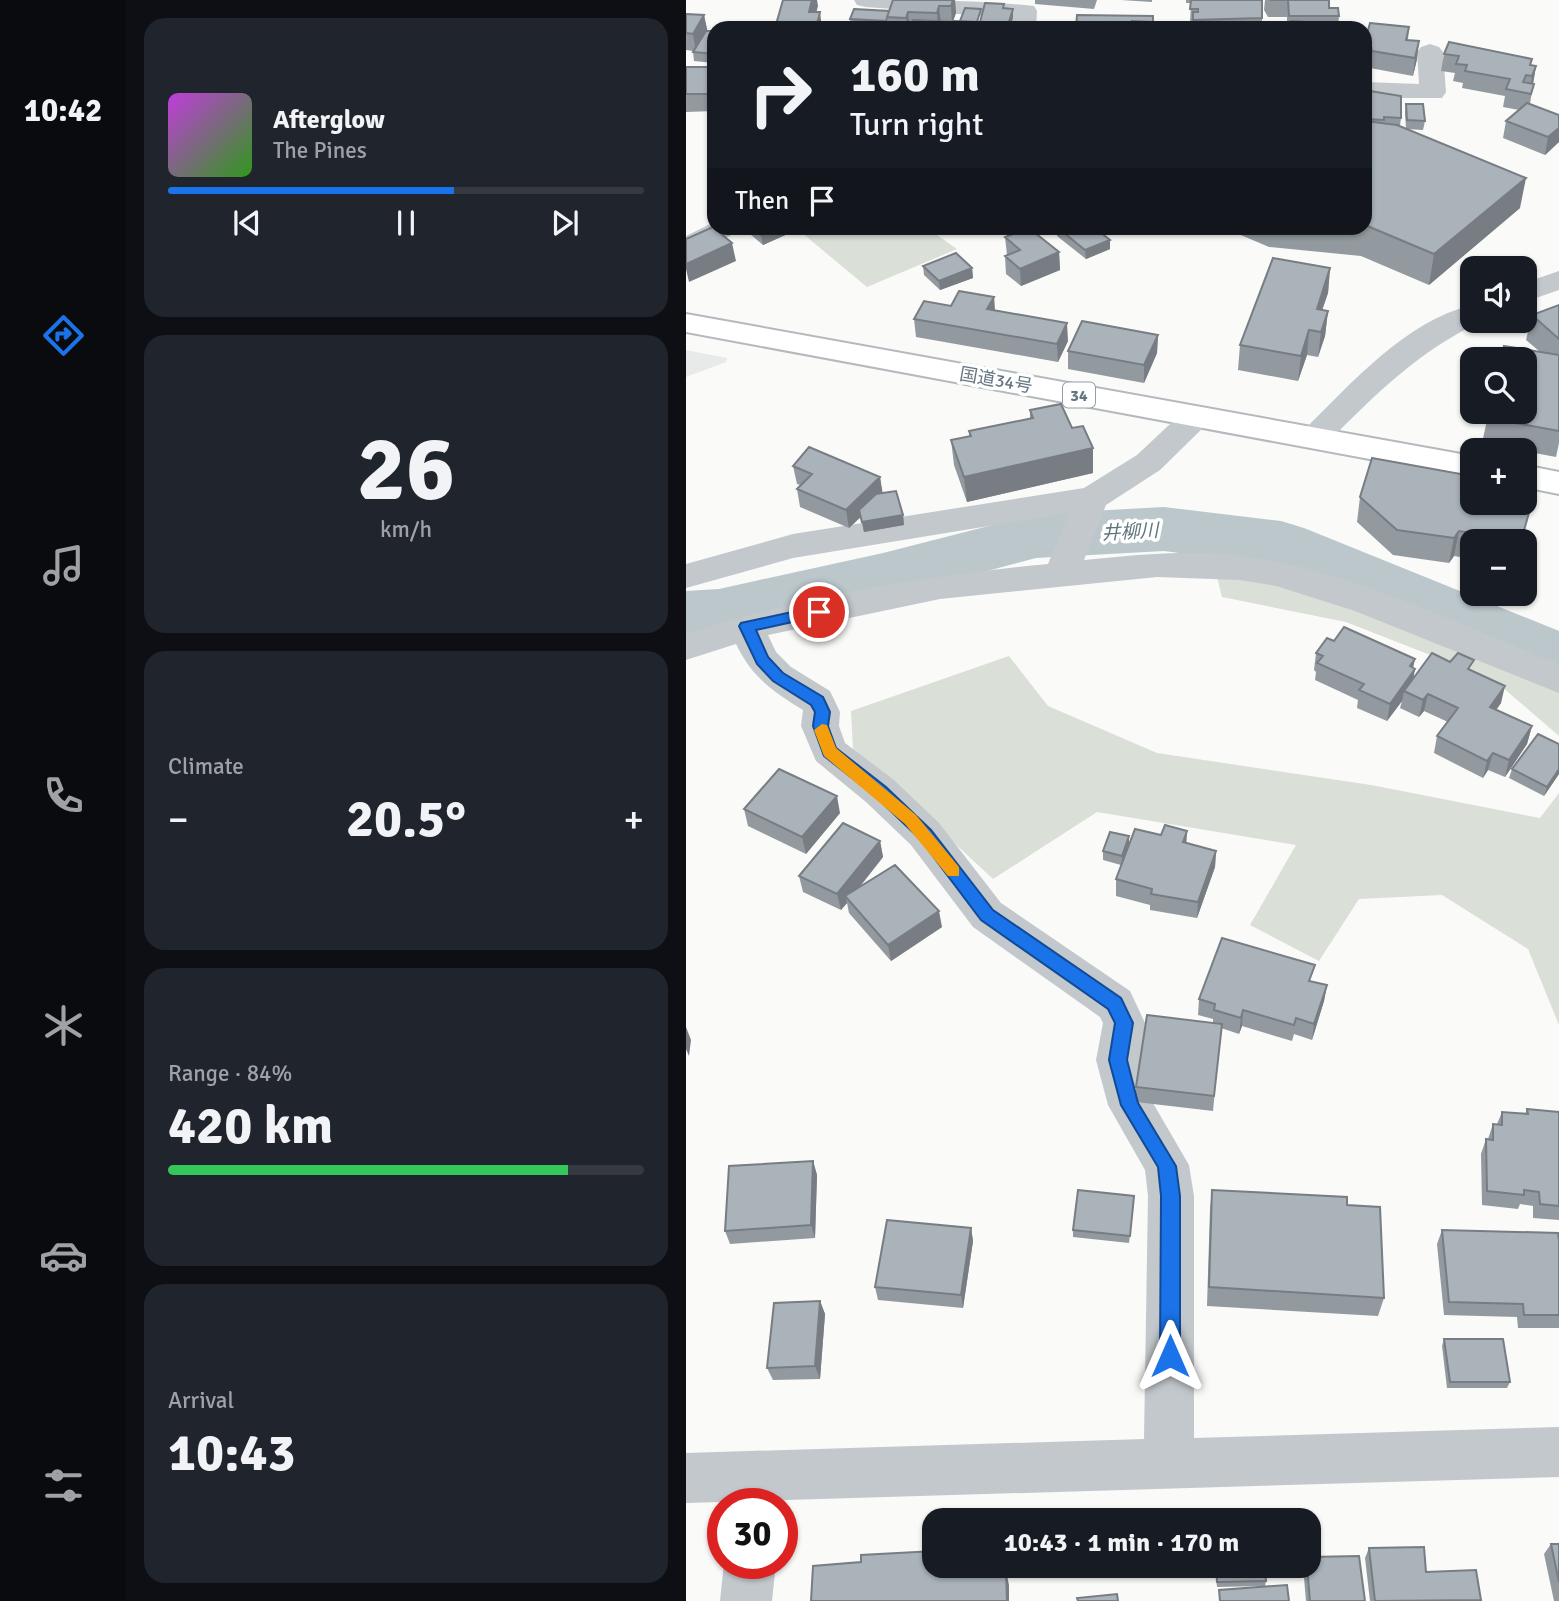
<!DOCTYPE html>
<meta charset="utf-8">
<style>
:root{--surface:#171b24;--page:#20242c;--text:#f1f3f6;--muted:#9ea1a6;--line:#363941;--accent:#1a73e8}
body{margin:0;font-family:Signika,"Noto Sans JP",sans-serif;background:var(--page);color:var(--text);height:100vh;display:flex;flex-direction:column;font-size:26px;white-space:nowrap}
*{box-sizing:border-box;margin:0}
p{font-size:23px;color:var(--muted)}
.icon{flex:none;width:38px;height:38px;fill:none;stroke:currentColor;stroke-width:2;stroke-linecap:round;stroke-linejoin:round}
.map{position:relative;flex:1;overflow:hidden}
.drawer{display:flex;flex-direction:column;gap:18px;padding:18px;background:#0d0f14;width:560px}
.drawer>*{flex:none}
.hud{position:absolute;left:21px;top:21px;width:665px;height:214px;border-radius:21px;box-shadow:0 2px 5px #0004;background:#171b24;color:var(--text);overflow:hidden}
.buttons{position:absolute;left:774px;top:256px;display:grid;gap:14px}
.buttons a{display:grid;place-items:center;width:77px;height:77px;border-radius:14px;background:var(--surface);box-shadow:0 2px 5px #0004;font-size:35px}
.speed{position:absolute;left:21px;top:1488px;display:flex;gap:14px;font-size:35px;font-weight:700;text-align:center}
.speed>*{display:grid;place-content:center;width:91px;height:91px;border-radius:50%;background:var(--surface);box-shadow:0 2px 5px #0004;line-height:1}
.speed .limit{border:10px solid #d22;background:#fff;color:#111}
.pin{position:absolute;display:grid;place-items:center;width:60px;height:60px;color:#fff;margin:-30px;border:4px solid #fff;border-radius:50%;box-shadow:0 2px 7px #0007}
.me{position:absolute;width:77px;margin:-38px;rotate:0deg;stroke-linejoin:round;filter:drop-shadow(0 0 5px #0008)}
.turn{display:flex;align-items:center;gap:24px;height:147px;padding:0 28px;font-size:32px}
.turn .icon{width:91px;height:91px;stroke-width:2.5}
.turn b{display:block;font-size:49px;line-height:60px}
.then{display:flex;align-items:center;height:66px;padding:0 28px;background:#0003;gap:14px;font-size:26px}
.big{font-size:52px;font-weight:800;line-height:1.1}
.drawer .widget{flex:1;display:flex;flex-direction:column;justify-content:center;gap:10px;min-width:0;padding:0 24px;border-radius:21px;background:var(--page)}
.drawer .dial{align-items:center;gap:0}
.dial b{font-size:91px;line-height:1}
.song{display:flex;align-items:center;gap:21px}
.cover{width:84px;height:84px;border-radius:10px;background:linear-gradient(135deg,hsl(290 70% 55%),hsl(110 70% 35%))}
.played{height:7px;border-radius:4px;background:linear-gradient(90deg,var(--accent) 60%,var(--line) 60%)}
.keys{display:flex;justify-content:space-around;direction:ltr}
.heat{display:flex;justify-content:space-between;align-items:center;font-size:38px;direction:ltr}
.charge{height:10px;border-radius:5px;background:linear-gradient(90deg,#34c759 84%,var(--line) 0)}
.trip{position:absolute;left:236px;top:1508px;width:399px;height:70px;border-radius:21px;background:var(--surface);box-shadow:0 2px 5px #0004;font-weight:800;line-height:70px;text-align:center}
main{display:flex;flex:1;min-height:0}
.tab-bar{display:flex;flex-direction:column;width:126px;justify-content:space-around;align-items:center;background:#090b0e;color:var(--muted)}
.tab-bar .icon{width:49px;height:49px}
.tab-bar .selected{color:var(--accent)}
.tab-bar b{font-size:32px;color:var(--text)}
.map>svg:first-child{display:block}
.built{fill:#e8e9e9}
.green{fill:#dadfd7}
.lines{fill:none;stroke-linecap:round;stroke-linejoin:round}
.river{fill:#bbc7cb;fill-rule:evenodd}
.highway-casing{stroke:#b4b9bd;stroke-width:4}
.minor{fill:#c3c8cc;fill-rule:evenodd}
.highway{fill:#fff;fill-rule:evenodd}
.wall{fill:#929a9f}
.shaded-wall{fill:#777d82}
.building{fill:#aab3b9;stroke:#777d82;stroke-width:2}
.route{fill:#1a73e8;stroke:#114b97;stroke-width:2}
.slow{fill:#f59e0b}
.labels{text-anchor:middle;stroke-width:7;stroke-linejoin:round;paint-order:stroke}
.shield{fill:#fff;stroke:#939fa8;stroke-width:2}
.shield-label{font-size:16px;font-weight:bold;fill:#657683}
.street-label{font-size:18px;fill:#657683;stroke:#fff}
.water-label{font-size:19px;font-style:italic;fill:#60757c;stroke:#fff}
</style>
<main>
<nav class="tab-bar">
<b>10:42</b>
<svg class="icon selected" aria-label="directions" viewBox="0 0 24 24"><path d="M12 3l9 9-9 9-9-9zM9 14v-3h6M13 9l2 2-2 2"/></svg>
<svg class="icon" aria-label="music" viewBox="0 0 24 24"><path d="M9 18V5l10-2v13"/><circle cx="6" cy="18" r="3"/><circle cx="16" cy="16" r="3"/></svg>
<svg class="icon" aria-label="phone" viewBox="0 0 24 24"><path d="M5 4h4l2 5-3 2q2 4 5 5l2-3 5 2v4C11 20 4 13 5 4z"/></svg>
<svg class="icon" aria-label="climate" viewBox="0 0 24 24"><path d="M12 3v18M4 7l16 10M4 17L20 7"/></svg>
<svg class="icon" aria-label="car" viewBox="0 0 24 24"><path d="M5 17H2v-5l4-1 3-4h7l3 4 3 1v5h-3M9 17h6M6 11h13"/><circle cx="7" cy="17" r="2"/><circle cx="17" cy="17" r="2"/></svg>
<svg class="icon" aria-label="filters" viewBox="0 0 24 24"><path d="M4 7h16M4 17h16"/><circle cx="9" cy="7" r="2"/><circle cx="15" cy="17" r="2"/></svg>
</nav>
<section class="drawer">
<div class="widget">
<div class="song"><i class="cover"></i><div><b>Afterglow</b><p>The Pines</p></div></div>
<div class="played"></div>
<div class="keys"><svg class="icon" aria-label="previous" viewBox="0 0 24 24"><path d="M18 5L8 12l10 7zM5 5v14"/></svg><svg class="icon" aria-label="pause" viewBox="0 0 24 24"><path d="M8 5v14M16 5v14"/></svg><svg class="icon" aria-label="next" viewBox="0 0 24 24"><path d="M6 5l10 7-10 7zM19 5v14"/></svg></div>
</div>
<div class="widget dial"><b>26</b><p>km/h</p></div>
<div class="widget"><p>Climate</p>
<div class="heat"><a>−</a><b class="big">20.5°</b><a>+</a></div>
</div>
<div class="widget"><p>Range · 84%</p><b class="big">420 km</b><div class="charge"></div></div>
<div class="widget"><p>Arrival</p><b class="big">10:43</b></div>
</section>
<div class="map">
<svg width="873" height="1601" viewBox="0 0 873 1601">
<rect width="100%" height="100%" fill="#fafaf8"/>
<path class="built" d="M0,350L41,358L40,362L0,377Z"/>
<path class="green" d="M110,228H241L271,249L181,287Z
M588,560L873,672V736L808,680L660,622L536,597L527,561Z
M323,656L362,706L471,753L685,785L854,818L873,793V1025L842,949L756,895L673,899L633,961L564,925L610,845L411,812L307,879L167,749L165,711Z"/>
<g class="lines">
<path class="river" d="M478,507L595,521L618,528L873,631V684L584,565L478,551L350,558L197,599L33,637L0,639V591L33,589L197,553L350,514Z"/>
<g class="highway-casing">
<path id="highway" d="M0,314L786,456V478L0,332Z
M838,465L873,472V494L838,487Z"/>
</g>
<path class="minor" d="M168,0C224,0 294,0 348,6L351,11L350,28H324L326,18L180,7L171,5Z
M744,44L753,47L757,52L760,92L756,98H679V82L733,84L731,52L735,47Z
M28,222V228H52L48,234L0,256V236Z
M873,271V290L838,302V283Z
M786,305V320L797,321C734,349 688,396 640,444L629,448L618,444L613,437L618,430C666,383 718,322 786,305Z
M511,406L522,409L527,416L522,423L474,470L420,505L398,560C451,555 504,549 557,556C664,570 773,625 873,664V693L669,611L590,586L554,580L471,577L254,599L82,635L90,652L105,667L144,691L154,712L153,726L159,743L208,780L253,823L315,903L444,991L459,1023L454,1060L464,1098L503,1165L508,1196V1438L873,1427V1477L0,1503V1453L458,1439L462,1196L459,1170L422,1105L410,1060L417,1023L414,1017L287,927L225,845L180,802L130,761L115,726L117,710C86,691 66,677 50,644L0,660V634C117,595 240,576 362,564L383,513L107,558L0,588V564L107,534L398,488L451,455L500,409Z
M38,1563H90L86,1601H34Z"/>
<use href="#highway" class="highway"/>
</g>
<path class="wall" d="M269,0L270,13L266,24H265V28H203L202,26V28H139L165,24L164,19Z
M349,0H411L408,9L349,4Z
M435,0H466V2Z
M500,0H576V28H390L467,16V24L504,23L505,3H500Z
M579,0H643V8L653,16L652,28H592L601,25V17H582L578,10Z
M0,14L18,15L21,31H28V63L8,61L7,52V51L0,50Z
M723,27L722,40L731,59L727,76L684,68L682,59H679V41Z
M758,54L850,66L844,104L873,115V142L859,155L817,138L820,121L833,110L817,107L819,96L776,88L777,83L767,81L769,73L755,71Z
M0,67H28V111L0,112Z
M679,94L715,118L714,126L720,129L719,113L720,104L739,121L737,130L720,129L834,208L743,285L675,256L583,247L543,230V228H679Z
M57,228H105L106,232L77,245Z
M371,228H409L424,249L400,259L371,236Z
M319,237L373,252L374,270L335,286L320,274L319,256L321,255Z
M237,266L286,268L287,278L254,290L238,275Z
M644,268L642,293L636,310L642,311L639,336L632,357L621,355L612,381L552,370L554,345Z
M308,297L309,311L382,341L372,362L230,337L228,319L265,306Z
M873,305V443L870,457L838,451V450H832L796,443L803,411L853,351L840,340L846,315Z
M472,335L471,353L458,383L382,369V351Z
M344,410L407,473L281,502L268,465L265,440L283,436V431L344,419Z
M107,466L194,477L196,493L217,515L218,525L178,532L175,517L163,528L114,507L111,489L114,485L111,484Z
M674,497L836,541H786V559L768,556L763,563L707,555L671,522Z
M630,653L727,668L728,677L764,662L786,670L815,703L810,710L846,726L841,744L819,777L802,770L797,778L748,753L751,736L762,722L738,711L733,717L714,708L716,701L701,721L671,708L672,700L629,680L630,672L628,670Z
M873,744V774L858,796L823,778L826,769Z
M58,809L154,813L120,854L62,826Z
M501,831L500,843L530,851L529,867L511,918L464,910V905L430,896V879L435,865L417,860V851L475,835Z
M194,841L197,857L173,888L256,927L205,961L163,913L161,903L155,910L117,892L113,876Z
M626,981L641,985L638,1001L626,1040L608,1034L606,1041L556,1026L553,1034L535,1028L527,1111L450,1102V1087L527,1023V1019L512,1015L513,999Z
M841,1109L873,1112V1220L847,1218V1206L834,1204L832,1209L796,1205L795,1154L800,1139H802L807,1124H811L816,1112L839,1114Z
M127,1161L131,1175L129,1238L44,1244L39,1231Z
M526,1190L661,1205L698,1298L692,1316L521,1306L524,1209Z
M448,1203L443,1243L387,1237V1230Z
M285,1228L287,1241L277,1308L192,1300L189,1287Z
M756,1230L873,1240V1328H832L831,1317L758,1315L751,1244Z
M134,1301L139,1314L134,1379L87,1380L81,1368Z
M758,1339L824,1382L821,1388H761L756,1346Z
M865,1544H873V1601H868L858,1554Z
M683,1548L740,1572L795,1600L684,1601L679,1558Z
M529,1566H579L580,1581L579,1586L531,1587Z
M617,1566H623L679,1601H620Z"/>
<path class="shaded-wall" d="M126,0H131L132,6L126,28L123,12Z
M267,0H269L270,13L266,24L265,6Z
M253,6L255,23L252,28L251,13Z
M327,9V18L324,28H321Z
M134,12L136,28H130Z
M222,12L224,28H221L220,18Z
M18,15L22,33L10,51L7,34Z
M733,41L731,59L727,76L729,58Z
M850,66L847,83L843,94L846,76Z
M873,128V142L859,155L862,137Z
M840,178L834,208L743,285L748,254Z
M93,228H105L106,232L77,245L75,235Z
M432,228H443L432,232Z
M424,240V249L400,259L399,250Z
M46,243L50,261L3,282L0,269V264Z
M373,252L374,270L335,286L334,269Z
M286,268L287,278L254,290L253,281Z
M644,268L642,293L629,331L631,309Z
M308,297L309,315L301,309Z
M642,311L639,336L632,357L635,332Z
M381,323L382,341L372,362L371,344Z
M623,330L621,355L612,381L615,356Z
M472,335L471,353L458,383V365Z
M407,448V473L281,502L278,477Z
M194,477L197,495L163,528L160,510Z
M217,515L218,525L178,532L176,522Z
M773,531L768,556L763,563L768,538Z
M729,659L726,673L729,669L726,687L718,691L716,701L701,721L704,704L724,666Z
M819,686L815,703L800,724L804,707Z
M742,694L738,711L733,717L737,700Z
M846,726L841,744L819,777L823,760Z
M807,753L802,770L797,778L801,761Z
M873,769V774L858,796L861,787Z
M151,796L154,813L120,854L116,837Z
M501,831L500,848L497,842Z
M443,836V845L436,865V856Z
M194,841L197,857L163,900L159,896L161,903L155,910L151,894Z
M530,851L529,867L511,918L512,902Z
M253,911L256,927L205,961L202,945Z
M641,985L638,1001L626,1040L628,1024Z
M557,1010L556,1026L553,1034L555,1018Z
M0,1027L5,1040L3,1056L0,1049Z
M127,1161L131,1175L129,1238L125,1225Z
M285,1228L287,1241L277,1308L275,1295Z
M134,1301L139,1314L134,1379L129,1366Z
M320,1571L323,1585V1601H321Z"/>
<path class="building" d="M97,0H126L123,12H134L130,28H89Z
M207,0H267L265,6H253L251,13L222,12L220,18L201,17Z
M505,0H576V18L507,20V12H512V9H504Z
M584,0H643V8H652L653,16H603L602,0Z
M299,3L318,4L317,8L327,9L321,28H315V23L294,22Z
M279,8L295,9L291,22L274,21Z
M168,9L203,11L200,21L164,19Z
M0,14L18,15L7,34L0,33Z
M391,15L467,16V22L446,21V28H390Z
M227,20L265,22L263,28H224Z
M268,21L315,23L314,28H266Z
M605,21L635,23V27L644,28H592L593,25H604Z
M341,22L369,23L368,28H340Z
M147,23L187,24L186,28H139L146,27Z
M507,23V28H450V24Z
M684,23L723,27L720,40L733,41L729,58L686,51L684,42L679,41Z
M538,25V28H516V27Z
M20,31H28V54L7,52Z
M763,42L846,59L844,65L850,66L846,76L840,75L837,82L848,84L845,94L820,89L824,79L779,71L781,65L770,64L773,56L758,54Z
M0,67H28V94H0Z
M684,91L715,96V118L698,117V120L679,119V94H684Z
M841,103L873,115V128L862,137L820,121Z
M720,104H737L739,121L721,120Z
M679,121L711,125L840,178L748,254L679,225Z
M27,227L46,243L0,264V239Z
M65,228H93L75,235Z
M343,228L373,252L334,269L319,256L334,250L319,237Z
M372,228H409L424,240L399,250Z
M270,253L286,268L253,281L237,266Z
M587,258L644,268L631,309L642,311L635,332L623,330L615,356L554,345Z
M273,291L308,297L301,309L381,323L371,344L228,319L238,301L265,306Z
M873,305V339L846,315Z
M396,321L472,335L458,365L382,351Z
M818,346L873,355V431L802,418L803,411H838V359H815Z
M375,404L386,428L397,426L407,448L278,477L265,440L285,436L283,431L347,418L344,410Z
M123,447L194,477L160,510L111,489L126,474L107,466Z
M686,458L786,476V502H838V486L850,488L835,541L773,531L768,538L711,530L674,497Z
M210,491L217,515L176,522L173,510L190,494Z
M658,627L729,659L724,666L729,669L704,704L673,690L678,684L631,663L637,656L630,653L641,638L648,641Z
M746,653L764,662L772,653L788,660L782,669L819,686L804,707L846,726L823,760L807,753L801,761L751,736L772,708L742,694L737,700L718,691Z
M852,734L873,744V769L861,787L826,769Z
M93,769L151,796L116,837L58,809Z
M157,823L194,841L151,894L113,876Z
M479,825L501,831L497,842L530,851L512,902L465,894L466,889L430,879L449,829L475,835Z
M424,832L443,836L436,856L417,851Z
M209,865L253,911L202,945L159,896Z
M536,938L629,965L623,981L641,985L628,1024L610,1018L608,1025L557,1010L555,1018L528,1010L529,1004L513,999Z
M461,1015L536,1024L528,1096L450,1087Z
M841,1109L873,1112V1206L854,1204L853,1192L838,1190V1195L801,1191L800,1139L807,1140V1124L816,1125V1112L842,1114Z
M127,1161L125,1225L39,1231L43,1166Z
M392,1190L448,1196L444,1236L387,1230Z
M526,1190L661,1197V1205L694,1207L698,1298L523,1287Z
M201,1220L285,1228L275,1295L189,1287Z
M756,1230L872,1233L873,1240V1315H838L837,1304L763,1302Z
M134,1301L129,1366L81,1368L88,1303Z
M758,1339H817L824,1382H764Z
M865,1544H873V1582Z
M738,1547L740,1572L790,1570L795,1600L689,1601L683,1548Z
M248,1551V1566H295V1572L320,1571L321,1601H125L127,1566L175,1562V1555Z
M673,1556L679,1601H624L621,1566H623V1557Z
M530,1566H579L580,1581L531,1582Z
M601,1585L603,1601H534L533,1590Z
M431,1594L432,1601H392L391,1598Z"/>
<path class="route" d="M133,606L140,612L138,615L70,630L82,657L97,673L137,697L144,712L142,726L150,748L200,787L245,830L307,910L435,998L447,1023L441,1060L452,1103L490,1166L494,1196V1356L491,1363L484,1366L477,1363L474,1356L475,1196L472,1167L435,1105L423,1060L429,1023L422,1009L295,920L234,839L189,796L138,756L127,726L129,712L125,705L87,681L71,664L53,626L55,623Z"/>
<path class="slow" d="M136,724L141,725L150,748L230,815L273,867V876H262L219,824L138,756L128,730Z"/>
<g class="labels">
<rect class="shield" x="377" y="382.5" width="32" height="25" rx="5"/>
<g class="shield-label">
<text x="393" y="401">34</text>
</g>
<g class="street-label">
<text transform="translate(310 380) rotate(10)" y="6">国道34号</text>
</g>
<g class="water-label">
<text transform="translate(444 531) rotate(-3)" y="7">井柳川</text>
</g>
</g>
</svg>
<div class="buttons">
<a><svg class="icon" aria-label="sound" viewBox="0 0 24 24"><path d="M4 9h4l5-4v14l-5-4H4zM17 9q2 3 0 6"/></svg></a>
<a><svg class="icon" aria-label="search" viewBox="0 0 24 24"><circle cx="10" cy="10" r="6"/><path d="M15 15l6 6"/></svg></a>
<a>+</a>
<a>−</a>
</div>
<div class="speed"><div class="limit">30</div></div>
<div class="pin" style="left:133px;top:612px;background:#d93025"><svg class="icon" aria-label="arrive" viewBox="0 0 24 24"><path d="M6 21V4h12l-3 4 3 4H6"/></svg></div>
<svg class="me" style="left:484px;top:1356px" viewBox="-20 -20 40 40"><path d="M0-17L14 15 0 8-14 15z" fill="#1a73e8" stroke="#fff" stroke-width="4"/></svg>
<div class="trip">10:43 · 1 min · 170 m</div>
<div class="hud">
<div class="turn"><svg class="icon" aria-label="right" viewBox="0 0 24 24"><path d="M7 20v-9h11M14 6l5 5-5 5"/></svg><div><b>160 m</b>Turn right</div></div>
<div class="then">Then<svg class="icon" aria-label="arrive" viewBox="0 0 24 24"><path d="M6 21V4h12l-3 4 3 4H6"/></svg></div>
</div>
</div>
</main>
